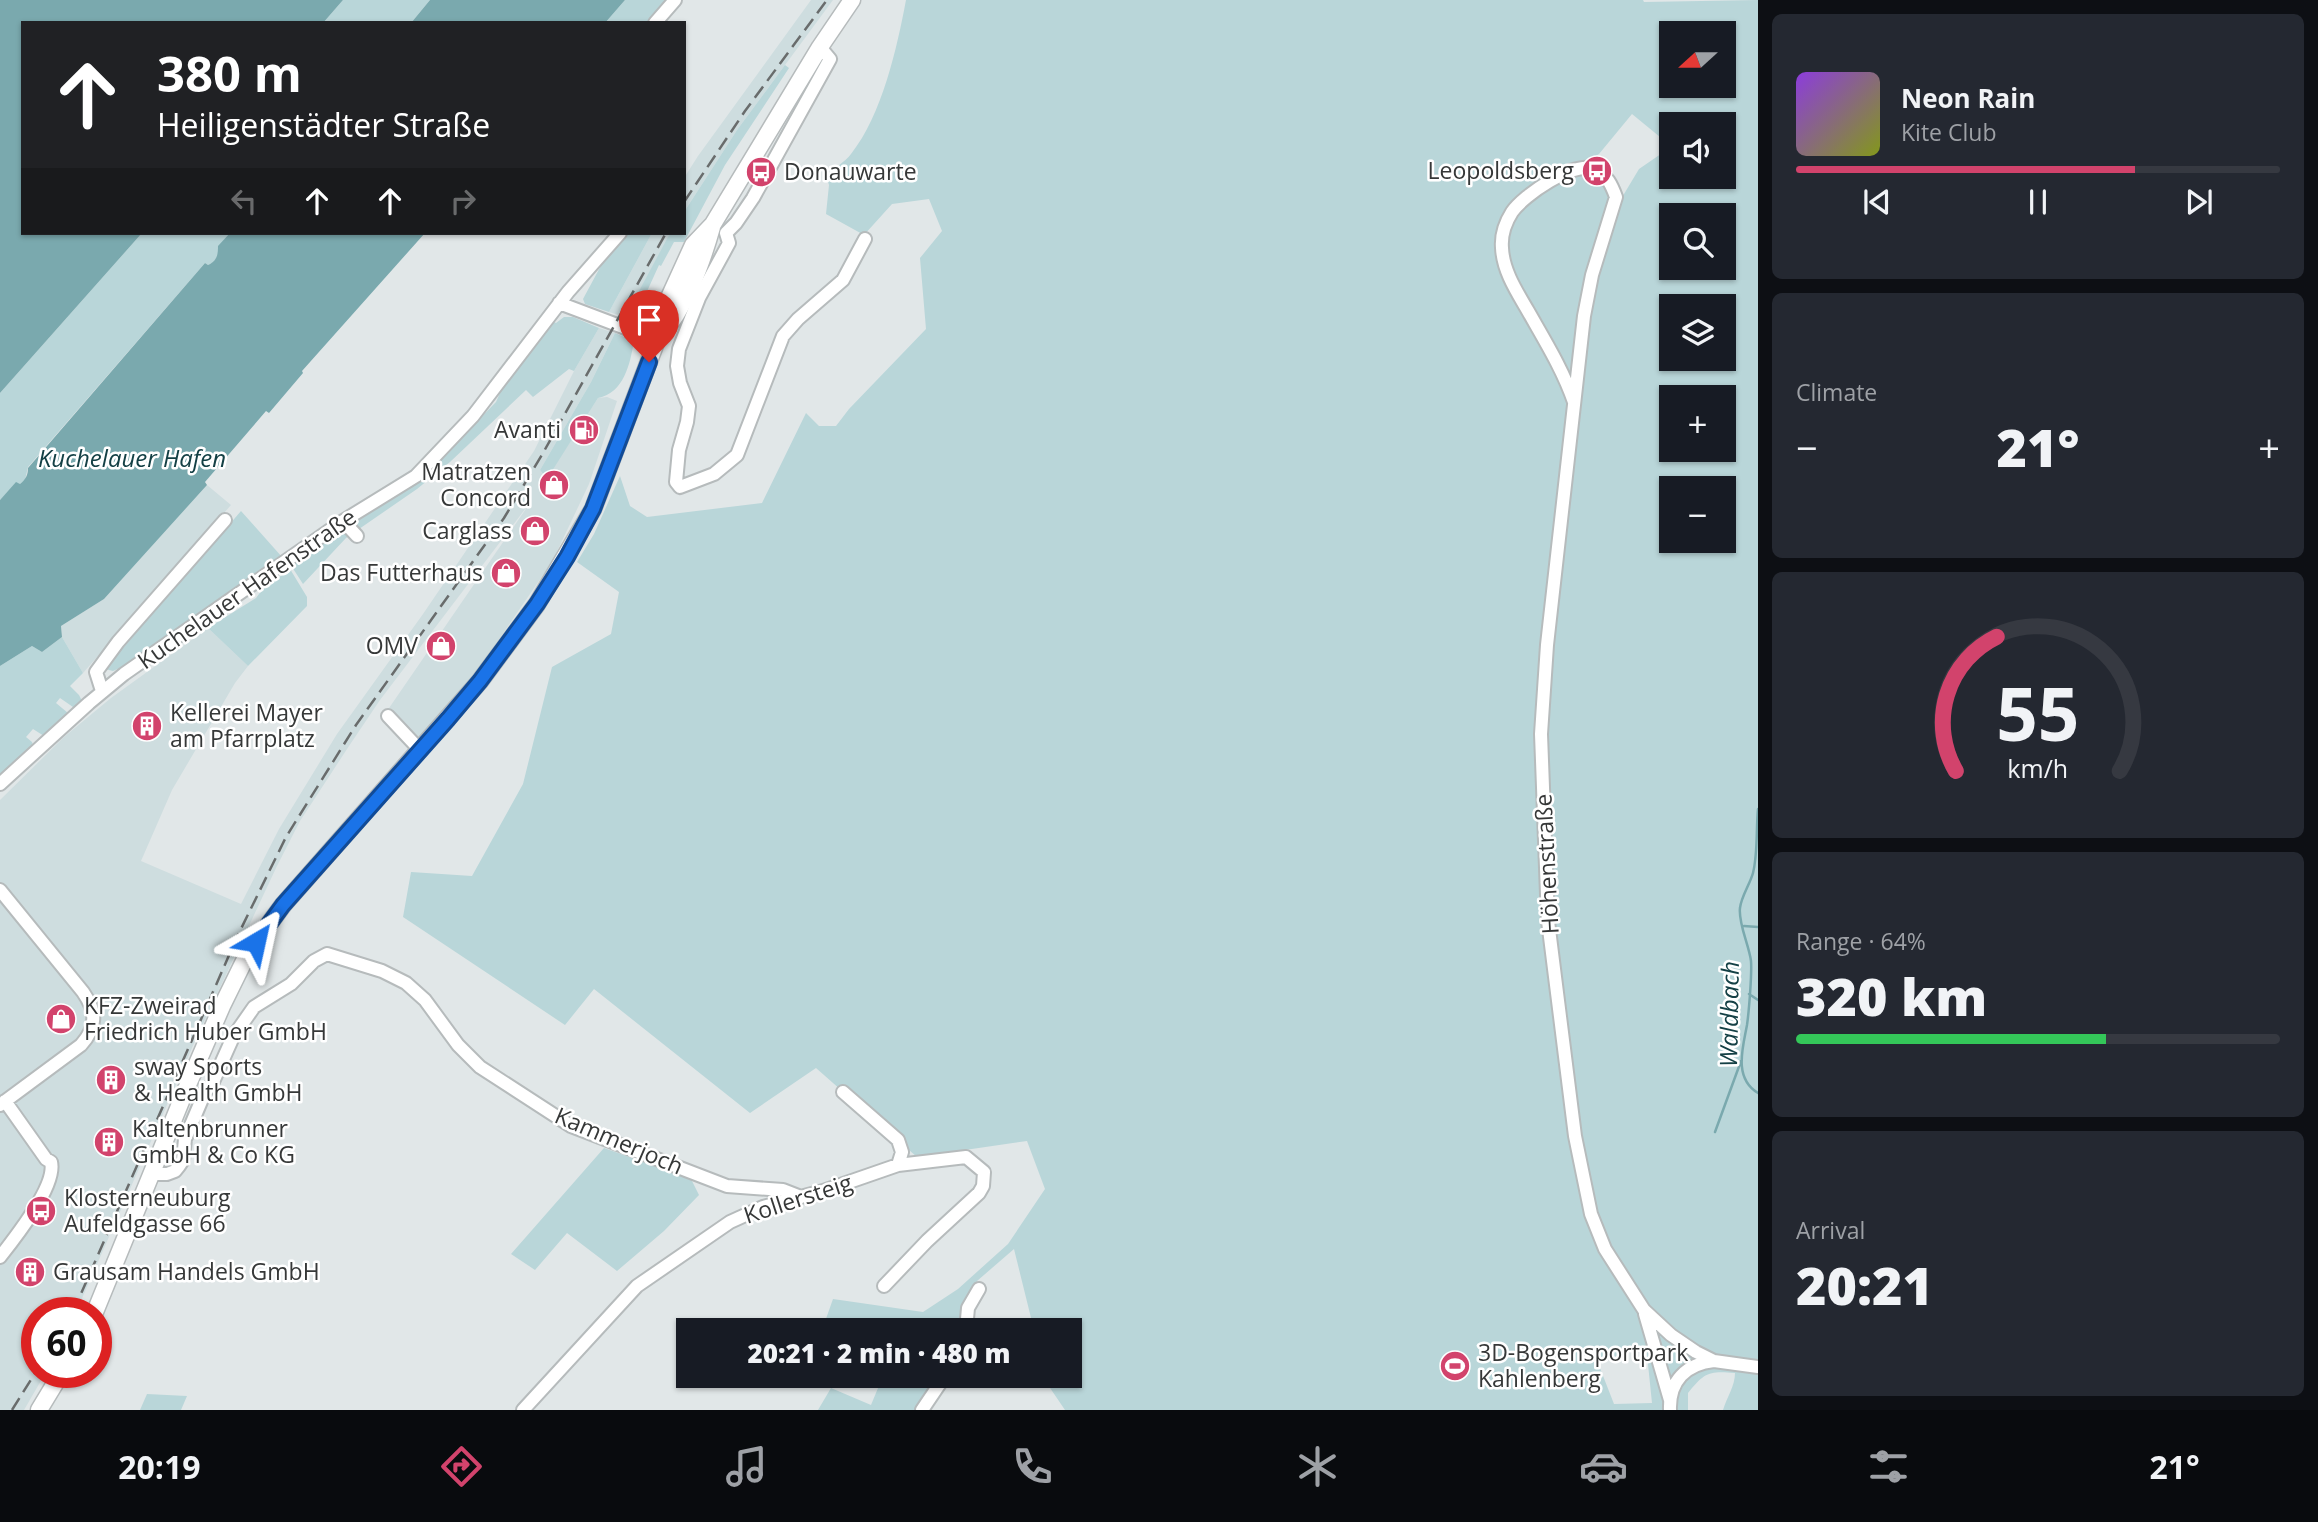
<!DOCTYPE html>
<meta charset="utf-8">
<style>
:root{--surface:#171b24;--page:#242831;--text:#f1f3f6;--muted:#9ea1a6;--line:#363941;--accent:#d2436c}
body{margin:0;font-family:"Open Sans",sans-serif;background:var(--page);color:var(--text);height:100vh;display:flex;flex-direction:column;font-size:26px;white-space:nowrap}
*{box-sizing:border-box;margin:0}
p{font-size:23px;color:var(--muted)}
.icon{flex:none;width:38px;height:38px;fill:none;stroke:currentColor;stroke-width:2;stroke-linecap:round;stroke-linejoin:round}
.map{position:relative;flex:1;overflow:hidden}
.side{display:flex;flex-direction:column;gap:14px;padding:14px;background:#0d0f14;width:560px}
.side>*{flex:none}
.top-card{position:absolute;left:21px;top:21px;width:665px;height:214px;border-radius:0px;box-shadow:0 2px 5px #0004;background:#202124;color:#fff;overflow:hidden}
.needle{width:46px;rotate:249deg}
.controls{position:absolute;left:1659px;top:21px;display:grid;gap:14px}
.controls a{display:grid;place-items:center;width:77px;height:77px;border-radius:0px;background:var(--surface);box-shadow:0 2px 5px #0004;font-size:35px}
.speed{position:absolute;left:21px;top:1297px;display:flex;gap:14px;font-size:35px;font-weight:700;text-align:center}
.speed>*{display:grid;place-content:center;width:91px;height:91px;border-radius:50%;background:var(--surface);box-shadow:0 2px 5px #0004;line-height:1}
.speed .limit{border:10px solid #d22;background:#fff;color:#111}
.pin{position:absolute;display:grid;place-items:center;width:60px;height:60px;color:#fff;margin:-72px -30px;border-radius:50% 50% 50% 0;rotate:-45deg;box-shadow:0 0 7px #0007}
.pin .icon{rotate:45deg}
.me{position:absolute;width:77px;margin:-38px;rotate:36deg;stroke-linejoin:round;filter:drop-shadow(0 0 5px #0008)}
.turn{display:flex;align-items:center;gap:24px;height:147px;padding:0 21px;font-size:32px}
.turn .icon{width:91px;height:91px;stroke-width:2.5}
.turn b{display:block;font-size:49px;line-height:60px}
.lanes{display:flex;align-items:center;height:66px;padding:0 21px;background:#0003;justify-content:center;gap:35px;direction:ltr}
.lanes .off{opacity:.35}
.big{font-size:52px;font-weight:800;line-height:1.1}
.side .card{flex:1;display:flex;flex-direction:column;justify-content:center;gap:10px;min-width:0;padding:0 24px;border-radius:10px;background:var(--page)}
.side .dial{align-items:center;gap:0}
.dial svg{height:182px;overflow:visible;fill:none;stroke:var(--line);stroke-width:7;stroke-linecap:round;text-anchor:middle}
.dial text{fill:var(--text);stroke:none}
.song{display:flex;align-items:center;gap:21px}
.cover{width:84px;height:84px;border-radius:10px;background:linear-gradient(135deg,hsl(270 70% 55%),hsl(70 70% 35%))}
.played{height:7px;border-radius:4px;background:linear-gradient(90deg,var(--accent) 70%,var(--line) 70%)}
.keys{display:flex;justify-content:space-around;direction:ltr}
.heat{display:flex;justify-content:space-between;align-items:center;font-size:38px;direction:ltr}
.charge{height:10px;border-radius:5px;background:linear-gradient(90deg,#34c759 64%,var(--line) 0)}
.trip{position:absolute;left:676px;top:1318px;width:406px;height:70px;border-radius:0px;background:var(--surface);box-shadow:0 2px 5px #0004;font-weight:800;line-height:70px;text-align:center}
.tab-bar{display:flex;height:112px;justify-content:space-around;align-items:center;background:#090b0e;color:var(--muted)}
.tab-bar .icon{width:49px;height:49px}
.tab-bar .current{color:var(--accent)}
.tab-bar b{font-size:32px;color:var(--text)}
main{display:flex;flex:1;min-height:0}
.map>svg:first-child{display:block}
.built{fill:#cedddf}
.green{fill:#b9d6d9;fill-rule:evenodd}
.water{fill:#7aa9ae}
.lines{fill:none;stroke-linecap:round;stroke-linejoin:round}
.stream{stroke:#7aa9ae;stroke-width:2.5}
.minor-casing{stroke:#b6bbbc;stroke-width:16}
.major-casing{stroke:#b6bbbc;stroke-width:19}
.minor{stroke:#fff;stroke-width:12}
.major{stroke:#fff;stroke-width:16}
.rail{stroke:#696c6c;stroke-width:2.5;stroke-dasharray:14 7;stroke-linecap:butt}
.route-casing{stroke:#114b97;stroke-width:18}
.route{stroke:#1a73e8;stroke-width:12}
.labels{text-anchor:middle;stroke-width:5;stroke-linejoin:round;paint-order:stroke}
.poi-label{font-size:23px;fill:#363838;stroke:#fff;text-anchor:start}
.street-label{font-size:23px;fill:#363838;stroke:#fff}
.water-label{font-size:24px;font-style:italic;fill:#144045;stroke:#fff}
</style>
<main>
<div class="map">
<svg width="1758" height="1410" viewBox="0 0 1758 1410">
<rect width="100%" height="100%" fill="#e1e7e8"/>
<path class="built" d="M811,0H833L737,130L684,212V178L698,156Z
M652,233H671L625,317L609,312Z
M599,328L615,333L591,382L540,470L546,479L598,398L607,397L617,401L589,484L552,562L471,680L417,745L387,711L532,500L380,700L349,746L300,821L277,866L195,1041L76,1312H37V1372H46L24,1410H0V800L64,737L111,698L208,628L248,666L235,683L172,790L141,861L241,904L279,829L337,734L423,614L534,451L574,371Z
M207,485L231,505L83,673L62,637L61,626L104,599Z"/>
<path class="green" d="M343,0H430L411,23H323Z
M625,0H666L646,23H605Z
M906,0H1643L1644,2L1758,0V1410H1723C1727,1397 1735,1386 1735,1373C1709,1371 1705,1372 1688,1393V1410H1065L1046,1382L1045,1376H1069V1330H1034L1014,1249L977,1281L962,1327H957L956,1330H822L833,1299L923,1312L958,1289L1008,1244L1045,1189L1027,1141L917,1157L816,1068L750,1113L594,989L565,1025L403,917L411,872L472,876L523,784L552,667L611,634L619,592L577,562L594,534L620,476L630,506L647,517L762,503L806,413L819,426H836L849,409L926,329L920,258L942,231L929,199L892,204L864,235L826,214L829,185L826,175C834,168 845,162 851,154C882,115 897,48 906,0ZM1671,33H1724V86H1671ZM1632,114L1671,146V124H1724V177H1671V147L1639,169L1621,199L1592,164L1587,161L1599,154ZM1671,215H1724V268H1671ZM1671,306H1724V359H1671ZM1671,397H1724V450H1671ZM1671,488H1724V541H1671ZM1646,1345L1652,1403L1614,1404L1598,1363Z
M785,65L789,68L725,165L684,242H674L661,266L659,265L634,320L625,317L668,237L671,233H684V212L737,130Z
M142,233H230L219,246C218,256 217,261 208,265L205,263L28,467L25,480L20,484L16,483L0,500V393Z
M628,233H652L609,312L585,304L583,299L604,260Z
M564,317H573L599,328L574,371L569,369L533,397L526,390L450,462L417,489L346,538L303,584L292,567L293,563L423,477L496,402L503,386L552,321L556,323Z
M615,333L634,341C630,364 624,393 598,398L547,479L540,470L591,382Z
M241,511L282,557L122,667L113,671L105,669Z
M290,569L307,597V606L248,666L208,628L256,598L262,590Z
M62,637L83,673L70,686L79,695L82,701L78,707H73L60,698L56,703L68,713L67,715L44,736L33,729L26,737L32,742L33,745L0,775V666L32,646L42,652Z
M604,1148L691,1179L699,1195L664,1231L617,1271L567,1233L535,1270L511,1254Z
M883,1376H937L918,1410H818L831,1388L871,1405Z
M147,1394L187,1396L181,1410H140Z"/>
<path class="water" d="M0,0H343L323,23H23V233H142L0,393Z
M430,0H625L605,23H411Z
M230,233H425L302,371L303,373L269,413L266,411L205,482L207,485L104,599L61,626L62,637L42,652L32,646L0,666V500L16,482L20,484C26,479 28,475 28,468L205,263L208,265C217,261 218,255 218,246Z"/>
<g class="lines">
<path class="stream" d="M1758,809C1756,830 1758,853 1753,873C1750,884 1741,897 1740,908C1738,923 1749,945 1751,961C1752,973 1749,1011 1747,1025C1743,1047 1733,1078 1758,1093
M1744,926L1758,927
M1749,994L1758,1000
M1715,1132L1741,1061"/>
<g class="minor-casing">
<path id="minor" d="M655,23L675,0
M726,233L729,243L699,298L679,349L677,366L680,383L689,406L687,422L679,450L676,482L680,487L714,474L737,455L783,336L798,319L843,280L865,239
M726,233L736,223L753,198L830,59L820,47
M559,303L657,340
M1574,402C1563,370 1545,341 1528,311C1517,292 1503,271 1502,248C1501,236 1505,223 1512,212C1524,195 1573,161 1594,169C1607,174 1612,186 1616,197L1592,275L1584,316L1547,645L1541,734L1548,921L1575,1136L1591,1214L1605,1249L1644,1310L1671,1335L1696,1352L1714,1361L1758,1367
M343,521L357,536
M102,691L96,672L118,642L225,520
M388,716L420,750
M0,784L89,703L124,674L343,521L416,476L473,416L568,292L620,233
M0,890L83,992C97,1012 97,1027 81,1045L0,1105
M843,1092L898,1140L902,1152L898,1165
M152,1174H167L175,1171L179,1166L183,1160L185,1139L205,1092L212,1084L233,1037L254,1007L291,984L314,961L327,954L382,971L406,983L425,1000L458,1045L480,1067L571,1126L727,1186L783,1190L801,1197
M0,1257C15,1238 57,1185 51,1162L46,1159L5,1101
M1645,1314L1670,1400
M966,1330L968,1308L979,1289
M523,1410L637,1286L730,1222L763,1207L823,1191L898,1165L966,1157L984,1172L983,1186L979,1193L927,1241L884,1286
M922,1410L945,1376
M1670,1410C1669,1381 1686,1364 1714,1361"/>
</g>
<g class="major-casing">
<path id="major" d="M659,338C686,307 701,266 712,227
M95,1312L184,1094L222,1006L249,951L283,905L480,681L537,604L593,509L657,340L662,313L693,245L713,224L820,47L852,0
M39,1410L62,1372"/>
</g>
<use href="#minor" class="minor"/>
<use href="#major" class="major"/>
<path class="rail" d="M684,202L745,111L827,0
M73,1312L237,937L286,837L356,725L504,518L543,453L666,233
M12,1410L37,1370"/>
</g>
<g class="lines">
<g class="route-casing">
<path id="route" d="M256,942L283,905L448,719L480,681L537,604L567,557L593,509L649,362"/>
</g>
<use href="#route" class="route"/>
</g>
<defs>
<g id="bus-disc" transform="scale(1.575)"><circle r="9.5" fill="#d2436c" stroke="#fff"/><path d="M-5-6H5V4H4V6H2V4H-2V6H-4V4H-5ZM-3.5-4V0h7V-4ZM-3.5 1.2v1.5H-2V1.2ZM2 1.2v1.5H3.5V1.2Z" fill="#fff"/></g>
<g id="fuel-disc" transform="scale(1.575)"><circle r="9.5" fill="#d2436c" stroke="#fff"/><path d="M-5.5-6h7V0h2V4h1.3V-2.5L3-4.5l.8-.8L6-3V5H2.5V1h-1V6h-7ZM-4.2-4.7v3.2H.2V-4.7Z" fill="#fff"/></g>
<g id="shop-disc" transform="scale(1.575)"><circle r="9.5" fill="#d2436c" stroke="#fff"/><path d="M-5-2.5h2.3a2.7 3.5 0 0 1 5.4 0H5L5.5 6h-11ZM-1.5-2.5h3a1.5 2.3 0 0 0-3 0Z" fill="#fff"/></g>
<g id="building-disc" transform="scale(1.575)"><circle r="9.5" fill="#d2436c" stroke="#fff"/><path d="M-4-6H4V6H1V3H-1V6H-4ZM-2.5-4.3h1.7v1.8h-1.7ZM.8-4.3h1.7v1.8H.8ZM-2.5-1h1.7V.8h-1.7ZM.8-1h1.7V.8H.8Z" fill="#fff"/></g>
<g id="stadium-disc" transform="scale(1.575)"><circle r="9.5" fill="#d2436c" stroke="#fff"/><path d="M0-5a6.5 5 0 1 0 0 10a6.5 5 0 1 0 0-10ZM-3.5-1.8h7v3.6h-7Z" fill="#fff"/></g>
</defs>
<g fill-rule="evenodd">
<use href="#bus-disc" x="1597" y="171"/>
<use href="#bus-disc" x="761" y="172"/>
<use href="#fuel-disc" x="584" y="430"/>
<use href="#shop-disc" x="554" y="485"/>
<use href="#shop-disc" x="535" y="531"/>
<use href="#shop-disc" x="506" y="573"/>
<use href="#shop-disc" x="441" y="646"/>
<use href="#building-disc" x="147" y="726"/>
<use href="#shop-disc" x="61" y="1019"/>
<use href="#building-disc" x="111" y="1080"/>
<use href="#building-disc" x="109" y="1142"/>
<use href="#bus-disc" x="41" y="1211"/>
<use href="#building-disc" x="30" y="1272"/>
<use href="#stadium-disc" x="1455" y="1366"/>
</g>
<g class="labels">
<g class="poi-label">
<text x="1574" y="179" text-anchor="end">Leopoldsberg</text>
<text x="784" y="180">Donauwarte</text>
<text x="561" y="438" text-anchor="end">Avanti</text>
<text x="531" y="480" text-anchor="end">Matratzen<tspan x="531" dy="26">Concord</tspan></text>
<text x="512" y="539" text-anchor="end">Carglass</text>
<text x="483" y="581" text-anchor="end">Das Futterhaus</text>
<text x="418" y="654" text-anchor="end">OMV</text>
<text x="170" y="721">Kellerei Mayer<tspan x="170" dy="26">am Pfarrplatz</tspan></text>
<text x="84" y="1014">KFZ-Zweirad<tspan x="84" dy="26">Friedrich Huber GmbH</tspan></text>
<text x="134" y="1075">sway Sports<tspan x="134" dy="26">&amp; Health GmbH</tspan></text>
<text x="132" y="1137">Kaltenbrunner<tspan x="132" dy="26">GmbH &amp; Co KG</tspan></text>
<text x="64" y="1206">Klosterneuburg<tspan x="64" dy="26">Aufeldgasse 66</tspan></text>
<text x="53" y="1280">Grausam Handels GmbH</text>
<text x="1478" y="1361">3D-Bogensportpark<tspan x="1478" dy="26">Kahlenberg</tspan></text>
</g>
<g class="street-label">
<text transform="translate(247 589) rotate(-35)" y="8">Kuchelauer Hafenstraße</text>
<text transform="translate(1547 864) rotate(-93)" y="8">Höhenstraße</text>
<text transform="translate(619 1141) rotate(23)" y="8">Kammerjoch</text>
<text transform="translate(798 1199) rotate(-18)" y="8">Kollersteig</text>
</g>
<g class="water-label">
<text x="132" y="467">Kuchelauer Hafen</text>
<text transform="translate(1730 1014) rotate(-89)" y="8">Waldbach</text>
</g>
</g>
</svg>
<div class="controls">
<a><svg class="needle" viewBox="-14 -14 28 28"><path d="M0-13l5 13h-10z" fill="#e53935"/><path d="M0 13l5-13h-10z" fill="#9ea1a6"/></svg></a>
<a><svg class="icon" aria-label="sound" viewBox="0 0 24 24"><path d="M4 9h4l5-4v14l-5-4H4zM17 9q2 3 0 6"/></svg></a>
<a><svg class="icon" aria-label="search" viewBox="0 0 24 24"><circle cx="10" cy="10" r="6"/><path d="M15 15l6 6"/></svg></a>
<a><svg class="icon" aria-label="layers" viewBox="0 0 24 24"><path d="M12 4l9 5-9 5-9-5zM3 14l9 5 9-5"/></svg></a>
<a>+</a>
<a>−</a>
</div>
<div class="speed"><div class="limit">60</div></div>
<div class="pin" style="left:649px;top:362px;background:#d93025"><svg class="icon" aria-label="arrive" viewBox="0 0 24 24"><path d="M6 21V4h12l-3 4 3 4H6"/></svg></div>
<svg class="me" style="left:256px;top:942px" viewBox="-20 -20 40 40"><path d="M0-17L14 15 0 8-14 15z" fill="#1a73e8" stroke="#fff" stroke-width="4"/></svg>
<div class="trip">20:21 · 2 min · 480 m</div>
<div class="top-card">
<div class="turn"><svg class="icon" aria-label="ahead" viewBox="0 0 24 24"><path d="M12 20V5M6 11l6-6 6 6"/></svg><div><b>380 m</b>Heiligenstädter Straße</div></div>
<div class="lanes"><svg class="icon off" aria-label="left" viewBox="0 0 24 24"><path d="M17 20v-9H6M10 6l-5 5 5 5"/></svg><svg class="icon" aria-label="ahead" viewBox="0 0 24 24"><path d="M12 20V5M6 11l6-6 6 6"/></svg><svg class="icon" aria-label="ahead" viewBox="0 0 24 24"><path d="M12 20V5M6 11l6-6 6 6"/></svg><svg class="icon off" aria-label="right" viewBox="0 0 24 24"><path d="M7 20v-9h11M14 6l5 5-5 5"/></svg></div>
</div>
</div>
<section class="side">
<div class="card">
<div class="song"><i class="cover"></i><div><b>Neon Rain</b><p>Kite Club</p></div></div>
<div class="played"></div>
<div class="keys"><svg class="icon" aria-label="previous" viewBox="0 0 24 24"><path d="M18 5L8 12l10 7zM5 5v14"/></svg><svg class="icon" aria-label="pause" viewBox="0 0 24 24"><path d="M8 5v14M16 5v14"/></svg><svg class="icon" aria-label="next" viewBox="0 0 24 24"><path d="M6 5l10 7-10 7zM19 5v14"/></svg></div>
</div>
<div class="card"><p>Climate</p>
<div class="heat"><a>−</a><b class="big">21°</b><a>+</a></div>
</div>
<div class="card dial"><svg viewBox="0 0 100 80">
<path d="M14 69A42 42 0 1 1 86 69"/>
<path d="M14 69A42 42 0 0 1 32 10" stroke="#d2436c"/>
<text x="50" y="56" font-size="32" font-weight="700">55</text>
<text x="50" y="72" font-size="11">km/h</text>
</svg></div>
<div class="card"><p>Range · 64%</p><b class="big">320 km</b><div class="charge"></div></div>
<div class="card"><p>Arrival</p><b class="big">20:21</b></div>
</section>
</main>
<nav class="tab-bar">
<b>20:19</b>
<svg class="icon current" aria-label="directions" viewBox="0 0 24 24"><path d="M12 3l9 9-9 9-9-9zM9 14v-3h6M13 9l2 2-2 2"/></svg>
<svg class="icon" aria-label="music" viewBox="0 0 24 24"><path d="M9 18V5l10-2v13"/><circle cx="6" cy="18" r="3"/><circle cx="16" cy="16" r="3"/></svg>
<svg class="icon" aria-label="phone" viewBox="0 0 24 24"><path d="M5 4h4l2 5-3 2q2 4 5 5l2-3 5 2v4C11 20 4 13 5 4z"/></svg>
<svg class="icon" aria-label="climate" viewBox="0 0 24 24"><path d="M12 3v18M4 7l16 10M4 17L20 7"/></svg>
<svg class="icon" aria-label="car" viewBox="0 0 24 24"><path d="M5 17H2v-5l4-1 3-4h7l3 4 3 1v5h-3M9 17h6M6 11h13"/><circle cx="7" cy="17" r="2"/><circle cx="17" cy="17" r="2"/></svg>
<svg class="icon" aria-label="filters" viewBox="0 0 24 24"><path d="M4 7h16M4 17h16"/><circle cx="9" cy="7" r="2"/><circle cx="15" cy="17" r="2"/></svg>
<b>21°</b>
</nav>
